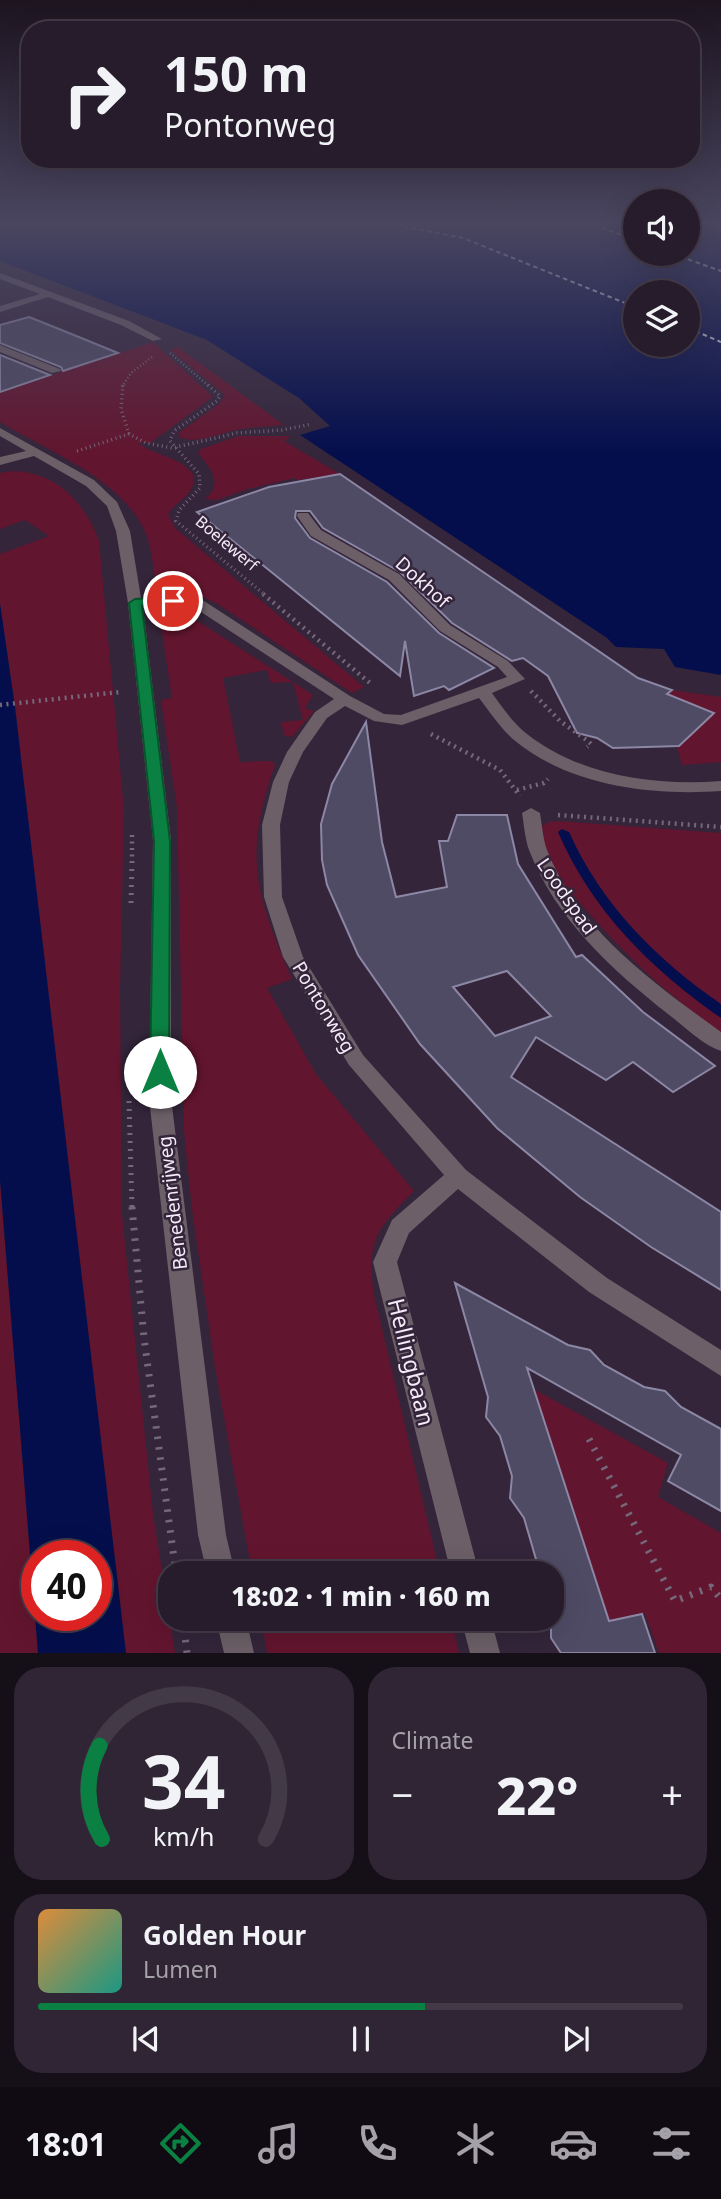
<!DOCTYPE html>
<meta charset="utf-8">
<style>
:root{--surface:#271c2c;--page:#2f2534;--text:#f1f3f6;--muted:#a4a1a9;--line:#433a48;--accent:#0b8043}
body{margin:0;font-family:"Noto Sans",sans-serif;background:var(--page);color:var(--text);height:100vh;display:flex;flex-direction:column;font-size:26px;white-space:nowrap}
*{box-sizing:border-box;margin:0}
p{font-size:23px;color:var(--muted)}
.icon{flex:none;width:38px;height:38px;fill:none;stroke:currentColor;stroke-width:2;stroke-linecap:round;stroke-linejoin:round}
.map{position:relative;height:1653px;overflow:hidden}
.drawer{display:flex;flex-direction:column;gap:14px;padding:14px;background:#150f18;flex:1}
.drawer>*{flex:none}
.top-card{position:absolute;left:21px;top:21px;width:679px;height:147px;border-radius:28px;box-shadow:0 7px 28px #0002,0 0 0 2px var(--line);background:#271c2c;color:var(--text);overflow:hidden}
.controls{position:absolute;left:623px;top:189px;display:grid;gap:14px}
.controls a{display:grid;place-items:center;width:77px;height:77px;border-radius:50%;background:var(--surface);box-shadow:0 7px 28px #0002,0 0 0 2px var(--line);font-size:35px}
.speed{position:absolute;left:21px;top:1540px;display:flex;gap:14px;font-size:35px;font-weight:700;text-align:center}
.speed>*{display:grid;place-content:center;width:91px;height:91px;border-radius:50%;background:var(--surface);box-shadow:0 7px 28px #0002,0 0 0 2px var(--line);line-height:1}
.speed .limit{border:10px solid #d22;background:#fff;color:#111}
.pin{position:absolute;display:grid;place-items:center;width:60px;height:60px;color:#fff;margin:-30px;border:4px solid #fff;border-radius:50%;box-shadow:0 2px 7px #0007}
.me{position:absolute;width:77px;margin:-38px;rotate:0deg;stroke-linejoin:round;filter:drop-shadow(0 0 5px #0008)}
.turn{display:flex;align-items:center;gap:24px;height:147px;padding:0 28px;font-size:32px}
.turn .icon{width:91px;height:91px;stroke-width:2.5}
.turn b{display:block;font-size:49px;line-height:60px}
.big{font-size:52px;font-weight:800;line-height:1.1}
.drawer .tile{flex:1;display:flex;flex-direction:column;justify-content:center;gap:10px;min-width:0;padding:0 24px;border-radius:28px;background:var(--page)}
.drawer .dial{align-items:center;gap:0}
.dial svg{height:182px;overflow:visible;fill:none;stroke:var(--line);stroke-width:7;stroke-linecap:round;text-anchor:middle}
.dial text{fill:var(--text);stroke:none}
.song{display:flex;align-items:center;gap:21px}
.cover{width:84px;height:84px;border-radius:10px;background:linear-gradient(135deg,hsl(30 70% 55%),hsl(170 70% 35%))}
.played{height:7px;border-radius:4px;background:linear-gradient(90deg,var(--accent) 60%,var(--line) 60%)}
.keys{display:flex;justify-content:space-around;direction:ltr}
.heat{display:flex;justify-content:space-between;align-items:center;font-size:38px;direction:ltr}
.drawer .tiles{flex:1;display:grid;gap:14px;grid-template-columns:1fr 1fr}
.tile:last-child{grid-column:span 2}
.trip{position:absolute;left:158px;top:1561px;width:406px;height:70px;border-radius:28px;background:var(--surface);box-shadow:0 7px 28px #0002,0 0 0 2px var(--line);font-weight:800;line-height:70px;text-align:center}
.dock{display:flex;height:112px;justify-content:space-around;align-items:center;background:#100b12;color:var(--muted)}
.dock .icon{width:49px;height:49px}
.dock .current{color:var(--accent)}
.dock b{font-size:32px;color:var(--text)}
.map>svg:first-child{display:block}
.green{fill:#62152e}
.water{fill:#040e4c;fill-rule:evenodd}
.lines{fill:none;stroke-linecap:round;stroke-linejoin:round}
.ferry{stroke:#d0d9ec;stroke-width:2;stroke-dasharray:4.5 3.5;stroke-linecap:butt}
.building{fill:#4f4b65;stroke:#8b87a4;stroke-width:2;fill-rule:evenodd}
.path-far4{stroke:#75687a;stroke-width:2.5;stroke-dasharray:1 2.5;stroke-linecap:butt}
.path-far3{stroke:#75687a;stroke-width:3.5;stroke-dasharray:1 3.5;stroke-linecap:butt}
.path-far2{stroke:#75687a;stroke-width:4.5;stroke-dasharray:2 4.5;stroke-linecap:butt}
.path-far1{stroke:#75687a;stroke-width:5;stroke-dasharray:2 6;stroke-linecap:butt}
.path{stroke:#75687a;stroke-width:7;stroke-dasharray:2.5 8;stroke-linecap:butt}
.minor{fill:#6c5f67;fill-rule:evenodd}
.route{fill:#0b8043;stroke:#07532c;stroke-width:2}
.labels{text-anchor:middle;stroke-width:5;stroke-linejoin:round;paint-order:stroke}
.far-street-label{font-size:16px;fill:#f4eaf8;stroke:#34253a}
.street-label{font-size:19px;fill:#f4eaf8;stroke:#34253a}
.near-street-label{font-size:23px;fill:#f4eaf8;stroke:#34253a}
</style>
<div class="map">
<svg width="721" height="1653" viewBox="0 0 721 1653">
<rect width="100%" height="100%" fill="#34253a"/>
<path class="green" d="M153,342L213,397L150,443H138C157,457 181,456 194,476C194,497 178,499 168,514L175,528L364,687L352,693L216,603L202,597L157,591C154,575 153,558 149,543C133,483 49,452 0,422V389L4,391Z
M178,347L284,425L296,422C277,427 260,426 241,429C221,432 201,444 181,438L178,434L181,431L219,404L225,395L170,350Z
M238,436H291L284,441L340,474L297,480L295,478L248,489L217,500L205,499C224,483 211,469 198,453L201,449Z
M13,471C56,472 85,502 99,541L124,810L120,988L122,1215L153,1514L175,1653H126L122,1628L15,707L0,604V554L49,536L25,520L0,529V473Z
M175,613L190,616L313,695L305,708L314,711L292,737L285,736L281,722L303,720L293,682L271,683L267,670L223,678L240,762L272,761L275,765C243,855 255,894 292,979L267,988L316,1074L414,1191C377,1229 366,1240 374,1295L440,1573H252L215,1367L192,1209L184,1131L177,808L161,700L172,698L160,619Z
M672,690L721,697V762L682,765L677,748L692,734L667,694Z
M558,821L721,833V1032C663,992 625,955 579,902C568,889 557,882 549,865C544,854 543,840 540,828L548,822Z
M0,1180L38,1653H0Z
M519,1381L668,1463L658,1497L721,1533V1653H659L645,1614L601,1623Z
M261,1619H451L459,1653H267Z"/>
<path class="water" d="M0,225H635V254H688V225H721V675L675,667L664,649L616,647L607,638L300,435L330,426L299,398L207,340L0,261ZM635,292H688V345H635Z
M0,604L15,707L126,1653H38L0,1180ZM37,1556H96V1615H37Z
M562,829L569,832C601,904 657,960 721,1004V1018C651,969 592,911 558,832Z"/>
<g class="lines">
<path class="ferry" d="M396,225L463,238L635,307
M594,225L635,240
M673,254L721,271
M688,328L721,342"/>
</g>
<path class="building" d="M29,317L69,333L118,353L63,371L61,367L0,343V325Z
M0,355L50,375L0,392Z
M340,474L638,678L672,690L667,694L714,713L679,746L613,748L597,738L577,733L548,676L523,658L512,661L452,623L400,572L323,528L310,511H296L295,518L310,538L387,582L439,633L494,668L449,690L444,686L414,696L405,641L400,676L197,512L269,487Z
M366,722L382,842L396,897L447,887L439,841H448L457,815H507L518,864L576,957L582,955L643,1012L715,1066L673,1092L633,1062L606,1080L536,1037L511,1077L721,1212V1290L651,1247L580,1197L497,1128L420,1044L358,955L327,885L322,860L321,824L332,784ZM507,971L551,1016L495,1036L453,987Z
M455,1283L568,1345L590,1350L604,1365L644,1387L665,1391L681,1407L721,1429V1511L668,1481L681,1455L527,1368L609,1621L642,1614L655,1653H561L551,1638V1573H540L524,1518L510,1498L512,1476L500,1436L486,1417L488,1397Z"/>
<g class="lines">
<path class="path-far4" d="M170,353L210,387
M122,387L131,373L152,357"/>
<path class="path-far3" d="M123,385L121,409L129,434
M208,385L220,396L217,401L174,431L170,441L199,474L200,488L179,510L176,521L265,595
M77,451L129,434L146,443L172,448L237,433L282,430L312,424"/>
<path class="path-far2" d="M263,594L370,683
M531,691L560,721L588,741L591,744L587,747
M0,705L120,692
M431,734L500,770L520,796
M517,790L544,783L548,779
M558,815L721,827
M132,863V835"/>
<path class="path-far1" d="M131,903L132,862
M129,1101L132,1209"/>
<path class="path" d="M132,1207L144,1338L176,1573
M589,1439L675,1601L711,1587L721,1599
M183,1619L187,1653"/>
<path class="minor" d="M0,273L129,321L162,339L153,341L121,325L48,297L0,312V306L40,294L0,279Z
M0,345L60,369L61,371L52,373L0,352Z
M0,428L94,480L117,502L130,531L141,598L173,597L204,601L350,696L384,714L401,715L507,677L498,667L440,631L389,580L311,536L297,516L298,513H308L321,530L399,574L450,625L508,661L525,679L492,693C502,707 513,723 527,734C581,776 654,786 721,781V791C652,796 569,786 514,740C500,728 490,712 479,698L402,725L374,721L345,706L327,718L303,752L289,782L280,825L282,897L303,957L363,1055L466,1170L607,1278L721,1350V1376L589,1292L458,1189L409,1233L397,1262L479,1573H451L373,1262L392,1220L444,1175L349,1065L283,957L264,897L262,825L273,782L287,752L315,712L334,699L195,608L173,605L143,607L171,840V1098L226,1535L235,1573H207L198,1535L149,1098L153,840L128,603L116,531L107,506L86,486L34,456L0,465V457L26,451L0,436Z
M531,808L540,813C542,825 543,839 547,850C578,930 655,984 721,1032V1051C702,1045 684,1026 668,1014C612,970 555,918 529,850C525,839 524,825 522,813Z
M216,1619H246L254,1653H224Z
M461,1619H491L500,1653H470Z"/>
</g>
<linearGradient id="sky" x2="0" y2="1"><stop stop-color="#1d1420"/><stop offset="0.49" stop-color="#4a4660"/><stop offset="1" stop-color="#4a4660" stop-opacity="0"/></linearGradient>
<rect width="721" height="456" fill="url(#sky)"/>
<path class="route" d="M173,597L179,601L178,603L142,606L170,841L169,1072L167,1077L160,1080L153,1077L150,1072L154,841L129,603L135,599Z"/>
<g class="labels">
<g class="far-street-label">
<text transform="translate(227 543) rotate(40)" y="6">Boelewerf</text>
</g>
<g class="street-label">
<text transform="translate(423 582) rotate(42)" y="7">Dokhof</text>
<text transform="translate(567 896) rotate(55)" y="7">Loodspad</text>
<text transform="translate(324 1007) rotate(59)" y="7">Pontonweg</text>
<text transform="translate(172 1203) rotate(-97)" y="7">Benedenrijweg</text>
</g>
<g class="near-street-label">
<text transform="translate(411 1362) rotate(76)" y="8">Hellingbaan</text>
</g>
</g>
</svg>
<div class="controls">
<a><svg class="icon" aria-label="sound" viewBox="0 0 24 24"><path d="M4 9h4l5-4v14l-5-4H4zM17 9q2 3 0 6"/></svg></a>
<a><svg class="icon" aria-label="layers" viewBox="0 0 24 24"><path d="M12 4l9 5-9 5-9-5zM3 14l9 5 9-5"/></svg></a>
</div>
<div class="speed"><div class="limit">40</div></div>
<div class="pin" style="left:173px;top:601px;background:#d93025"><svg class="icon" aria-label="arrive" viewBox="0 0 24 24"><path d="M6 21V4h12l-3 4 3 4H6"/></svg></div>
<svg class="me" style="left:160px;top:1072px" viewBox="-20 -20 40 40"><circle r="19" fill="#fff"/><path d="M0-13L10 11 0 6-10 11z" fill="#0b8043"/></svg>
<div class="trip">18:02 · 1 min · 160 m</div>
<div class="top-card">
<div class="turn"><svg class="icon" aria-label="right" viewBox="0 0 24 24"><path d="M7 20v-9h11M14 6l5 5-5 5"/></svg><div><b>150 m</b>Pontonweg</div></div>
</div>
</div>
<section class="drawer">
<div class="tiles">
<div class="tile dial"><svg viewBox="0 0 100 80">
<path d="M14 69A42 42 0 1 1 86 69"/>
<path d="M14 69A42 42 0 0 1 13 28" stroke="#0b8043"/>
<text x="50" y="56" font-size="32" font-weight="700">34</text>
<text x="50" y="72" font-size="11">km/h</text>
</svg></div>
<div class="tile"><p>Climate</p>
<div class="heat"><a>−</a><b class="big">22°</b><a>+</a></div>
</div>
<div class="tile">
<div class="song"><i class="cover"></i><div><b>Golden Hour</b><p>Lumen</p></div></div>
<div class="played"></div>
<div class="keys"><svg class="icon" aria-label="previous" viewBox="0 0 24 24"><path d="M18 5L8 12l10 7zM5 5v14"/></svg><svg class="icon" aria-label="pause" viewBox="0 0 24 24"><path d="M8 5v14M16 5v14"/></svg><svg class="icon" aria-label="next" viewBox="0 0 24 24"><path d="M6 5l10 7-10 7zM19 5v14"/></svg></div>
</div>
</div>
</section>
<nav class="dock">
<b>18:01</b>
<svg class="icon current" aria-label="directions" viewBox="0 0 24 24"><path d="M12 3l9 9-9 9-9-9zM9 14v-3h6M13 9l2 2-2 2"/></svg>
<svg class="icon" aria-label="music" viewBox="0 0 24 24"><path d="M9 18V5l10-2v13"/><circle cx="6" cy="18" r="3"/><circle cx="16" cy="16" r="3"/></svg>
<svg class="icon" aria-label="phone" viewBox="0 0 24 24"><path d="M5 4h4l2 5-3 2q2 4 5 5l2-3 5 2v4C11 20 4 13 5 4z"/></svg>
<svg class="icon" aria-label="climate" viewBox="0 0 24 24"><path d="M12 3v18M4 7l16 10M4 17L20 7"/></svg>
<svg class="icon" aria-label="car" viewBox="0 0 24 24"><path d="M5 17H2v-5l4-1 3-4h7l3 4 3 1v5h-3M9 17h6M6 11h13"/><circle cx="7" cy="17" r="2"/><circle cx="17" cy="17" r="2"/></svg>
<svg class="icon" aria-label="filters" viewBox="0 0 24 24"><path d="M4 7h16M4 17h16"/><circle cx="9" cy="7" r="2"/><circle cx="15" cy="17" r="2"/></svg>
</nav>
